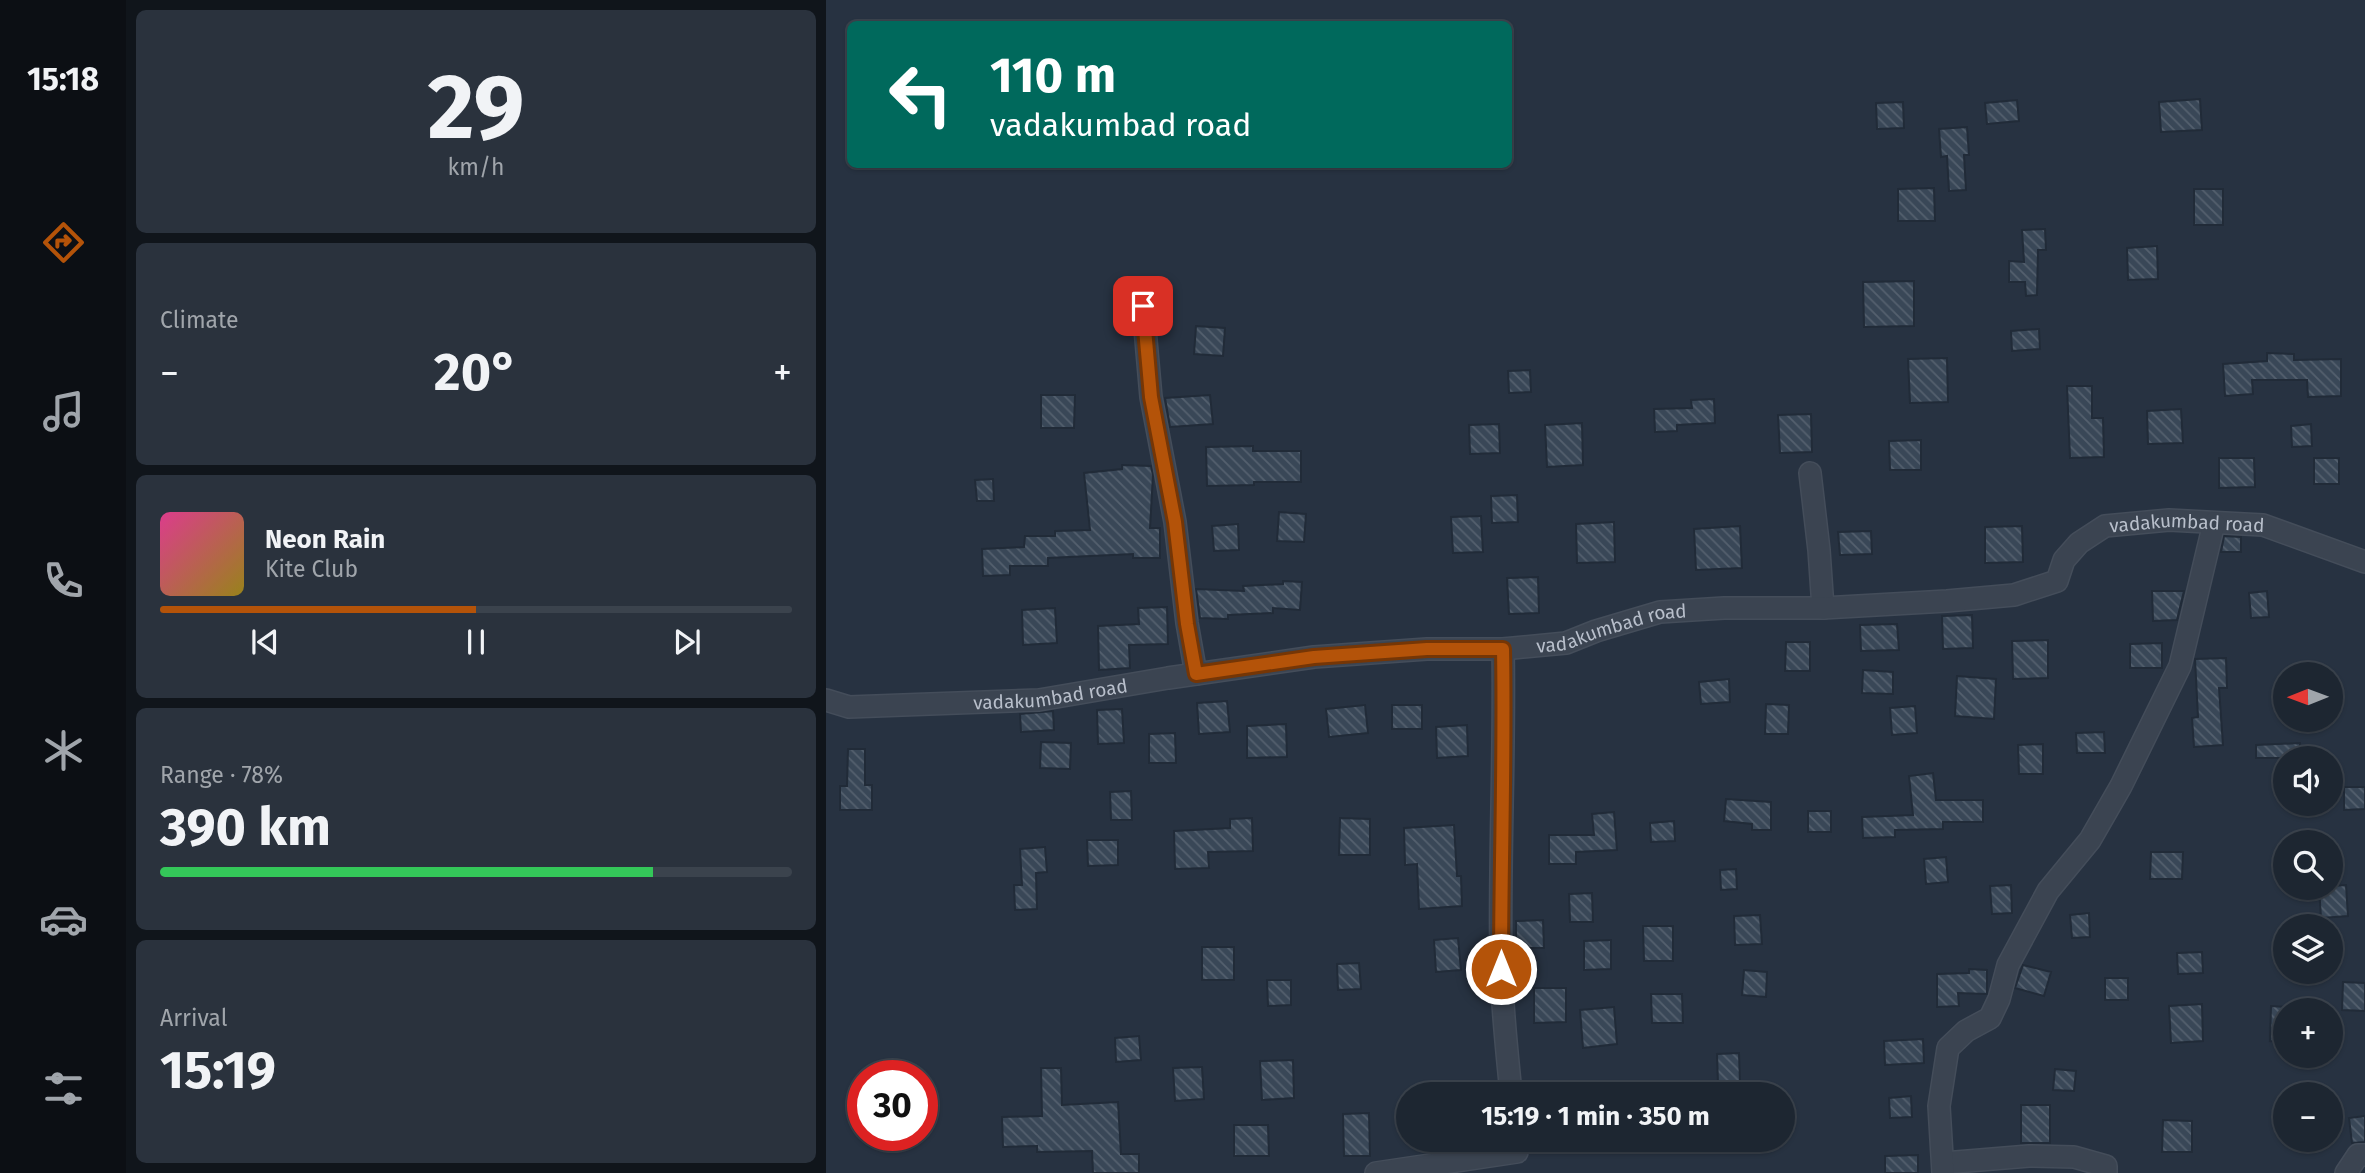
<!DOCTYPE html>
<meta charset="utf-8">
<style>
:root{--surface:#1d2631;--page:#2a323d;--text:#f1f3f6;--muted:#a0a5ab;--line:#3b434d;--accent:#b45309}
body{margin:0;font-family:"Fira Sans",sans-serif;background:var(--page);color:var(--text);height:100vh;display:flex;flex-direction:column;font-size:26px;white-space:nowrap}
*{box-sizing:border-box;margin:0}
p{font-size:23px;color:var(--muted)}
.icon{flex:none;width:38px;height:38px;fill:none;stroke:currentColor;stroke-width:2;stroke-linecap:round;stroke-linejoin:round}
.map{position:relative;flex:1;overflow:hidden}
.side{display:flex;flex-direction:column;gap:10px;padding:10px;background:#10151b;width:700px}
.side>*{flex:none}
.top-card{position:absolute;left:21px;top:21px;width:665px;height:147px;border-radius:10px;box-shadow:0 2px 5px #0004,0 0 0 2px var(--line);background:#00695c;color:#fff;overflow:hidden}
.needle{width:46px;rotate:269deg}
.fabs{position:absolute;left:1447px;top:662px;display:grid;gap:14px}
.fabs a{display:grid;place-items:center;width:70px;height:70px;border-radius:50%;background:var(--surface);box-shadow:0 2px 5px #0004,0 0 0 2px var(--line);font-size:35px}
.speed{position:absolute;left:21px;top:1060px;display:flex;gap:14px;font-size:35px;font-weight:700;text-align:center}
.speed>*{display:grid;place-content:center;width:91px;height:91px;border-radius:50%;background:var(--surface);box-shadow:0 2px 5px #0004,0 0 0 2px var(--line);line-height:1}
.speed .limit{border:10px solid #d22;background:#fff;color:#111}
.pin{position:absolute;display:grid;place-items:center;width:60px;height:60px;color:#fff;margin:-30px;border-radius:14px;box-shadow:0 4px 10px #0006}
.me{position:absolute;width:77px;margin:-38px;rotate:0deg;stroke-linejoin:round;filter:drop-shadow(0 0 5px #0008)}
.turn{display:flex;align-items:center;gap:24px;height:147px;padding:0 28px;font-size:32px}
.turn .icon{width:91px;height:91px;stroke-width:2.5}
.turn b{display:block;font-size:49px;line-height:60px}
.big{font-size:52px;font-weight:700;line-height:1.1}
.side .card{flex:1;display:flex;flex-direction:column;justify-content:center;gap:10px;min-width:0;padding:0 24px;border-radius:10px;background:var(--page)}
.side .dial{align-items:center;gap:0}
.dial b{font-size:91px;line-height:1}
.song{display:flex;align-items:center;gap:21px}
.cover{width:84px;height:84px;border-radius:10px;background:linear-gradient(135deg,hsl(330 70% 55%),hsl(50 70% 35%))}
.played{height:7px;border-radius:4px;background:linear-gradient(90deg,var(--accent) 50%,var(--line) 50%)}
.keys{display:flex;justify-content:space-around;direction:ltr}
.heat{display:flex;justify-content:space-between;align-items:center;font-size:38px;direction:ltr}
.charge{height:10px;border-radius:5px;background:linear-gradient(90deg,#34c759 78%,var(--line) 0)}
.trip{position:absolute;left:570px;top:1082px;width:399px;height:70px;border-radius:35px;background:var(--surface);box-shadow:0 2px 5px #0004,0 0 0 2px var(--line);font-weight:700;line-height:70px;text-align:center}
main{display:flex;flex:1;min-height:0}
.dock{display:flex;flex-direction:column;width:126px;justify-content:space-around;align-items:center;background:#0c0f14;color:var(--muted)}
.dock .icon{width:49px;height:49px}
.dock .active{color:var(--accent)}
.dock b{font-size:32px;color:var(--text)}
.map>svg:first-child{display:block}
.building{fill:url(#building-back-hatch);stroke:#212b38;stroke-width:2}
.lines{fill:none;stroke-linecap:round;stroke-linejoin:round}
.minor-casing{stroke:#444d5a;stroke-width:24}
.minor{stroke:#3b4451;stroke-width:21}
.route-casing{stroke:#753606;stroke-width:18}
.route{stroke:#b45309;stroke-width:12}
.labels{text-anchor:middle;stroke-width:7;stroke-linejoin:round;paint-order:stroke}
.street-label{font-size:19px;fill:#b8bfcb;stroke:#1f2936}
</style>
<main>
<nav class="dock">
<b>15:18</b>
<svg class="icon active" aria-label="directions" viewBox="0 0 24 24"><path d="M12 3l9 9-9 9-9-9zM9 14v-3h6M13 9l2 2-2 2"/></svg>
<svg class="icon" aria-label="music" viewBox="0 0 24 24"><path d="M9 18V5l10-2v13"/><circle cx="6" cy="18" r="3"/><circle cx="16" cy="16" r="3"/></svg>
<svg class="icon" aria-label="phone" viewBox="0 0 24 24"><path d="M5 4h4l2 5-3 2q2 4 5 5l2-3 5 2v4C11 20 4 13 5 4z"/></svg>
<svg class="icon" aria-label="climate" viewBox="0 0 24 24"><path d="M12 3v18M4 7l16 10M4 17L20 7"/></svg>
<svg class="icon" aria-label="car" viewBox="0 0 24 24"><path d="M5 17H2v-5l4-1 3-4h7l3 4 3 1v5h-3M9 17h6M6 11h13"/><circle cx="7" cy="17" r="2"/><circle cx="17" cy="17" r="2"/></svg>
<svg class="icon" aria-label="filters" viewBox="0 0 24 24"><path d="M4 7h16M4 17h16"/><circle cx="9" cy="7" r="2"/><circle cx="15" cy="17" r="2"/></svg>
</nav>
<section class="side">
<div class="card dial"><b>29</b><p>km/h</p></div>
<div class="card"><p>Climate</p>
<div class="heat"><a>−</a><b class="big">20°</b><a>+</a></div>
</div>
<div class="card">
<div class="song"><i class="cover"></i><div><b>Neon Rain</b><p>Kite Club</p></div></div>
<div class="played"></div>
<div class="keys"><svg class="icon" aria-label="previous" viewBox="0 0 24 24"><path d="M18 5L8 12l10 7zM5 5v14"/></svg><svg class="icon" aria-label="pause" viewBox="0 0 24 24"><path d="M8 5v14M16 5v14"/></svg><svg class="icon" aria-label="next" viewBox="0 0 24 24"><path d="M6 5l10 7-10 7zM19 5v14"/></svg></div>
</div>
<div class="card"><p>Range · 78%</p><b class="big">390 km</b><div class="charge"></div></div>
<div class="card"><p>Arrival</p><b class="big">15:19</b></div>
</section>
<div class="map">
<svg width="1539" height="1173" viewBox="0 0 1539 1173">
<defs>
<pattern id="building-back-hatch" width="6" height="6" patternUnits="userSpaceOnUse" patternTransform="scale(1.75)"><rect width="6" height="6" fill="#394757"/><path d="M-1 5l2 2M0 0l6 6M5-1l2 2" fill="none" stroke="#54606e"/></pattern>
</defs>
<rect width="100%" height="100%" fill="#273241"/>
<path class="building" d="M1374,99L1376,130L1335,132L1333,102Z
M1191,100L1193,121L1161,124L1159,103Z
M1077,102L1078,128L1051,129L1050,103Z
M1141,127L1143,155H1138L1140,190L1123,191L1121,156L1115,157L1113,129Z
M1108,188L1109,221H1072V189Z
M1368,189H1397V225H1368Z
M1219,229L1220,250H1212L1211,295L1200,296L1199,282H1183V261L1198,262L1196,230Z
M1331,246L1332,279L1302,280L1301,248Z
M1088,281V326L1038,327L1037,282Z
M370,326L399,328L397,356L368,354Z
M1213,329L1214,349L1186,351L1185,331Z
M1441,353L1468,354V360L1515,359V396L1482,397L1481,380H1426L1427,394L1399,396L1397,364L1441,361Z
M1121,358L1122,402L1084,403L1082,359Z
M704,370L705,392L683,393L682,371Z
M1241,386H1266V418H1277L1278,457L1244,458Z
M215,395H249L248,428H215Z
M384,395L387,424L344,427L339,398Z
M888,399L889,423L851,425V431L829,432L828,409L866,408L865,400Z
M1355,409L1357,443L1322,444L1321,411Z
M985,414L986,452L954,453L952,415Z
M756,423L757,465L721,467L719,425Z
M673,424L674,453L644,454L643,425Z
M1485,424L1486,446L1466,447L1465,426Z
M1095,440V470H1064L1063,441Z
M427,446V451H475V482H428V485L381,486L380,447Z
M1393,458H1428L1429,487L1393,488Z
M1488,458H1513V484H1488Z
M296,465L325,466L327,475L324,528H334V558H307V554L222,558V566H184V575L157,576L156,549L198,547L199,536H229V531L264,530L258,473L296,469Z
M167,479L168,501H151L149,480Z
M691,495L692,522L666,523L665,496Z
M453,512L480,514L478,542L451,541Z
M655,516L657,552L627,553L625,517Z
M788,522L789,562L751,563L750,524Z
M412,524L413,550L388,551L386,526Z
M914,526L916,568L870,570L868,529Z
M1196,526L1197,562L1159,563V527Z
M1045,531L1046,554L1014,555L1012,532Z
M1398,536L1415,537V552H1395Z
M712,577L713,613L683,614L681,578Z
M457,581L476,582L474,610L447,608V613L402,615V619L374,618L370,589L418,591L417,586L457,584Z
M1326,591H1358L1351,620L1327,621Z
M1441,591L1443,617L1425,618L1423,593Z
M341,607L342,644L303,645L304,668L273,670L272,626L313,624L312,608Z
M229,608L231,643L197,645L196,610Z
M1146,615L1147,648L1117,649L1116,616Z
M1071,624L1073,650L1035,651L1034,625Z
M1222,640V678L1187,679L1186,641Z
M960,642H984V671H959Z
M1336,643V668H1304V644Z
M1400,658L1401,688H1393L1397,745L1368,747L1366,718L1372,717L1369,659Z
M1037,670L1067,672V694L1036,693Z
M1131,676L1170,679L1168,719L1129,716Z
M903,679L904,702L875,704L873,682Z
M401,701L404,732L373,734L371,703Z
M940,704L963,705L962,734H939Z
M539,705L542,733L503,737L500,709Z
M566,705H596V729H566Z
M1089,706L1091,733L1066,735L1064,708Z
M296,709L298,743L272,744L271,710Z
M227,711L228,730L195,732L194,714Z
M460,724L461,757L421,758V726Z
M641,725L642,756L611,758L610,727Z
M1278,732L1279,753H1251L1250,733Z
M349,733L350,763H323V734Z
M215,742L245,743L244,769L214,768Z
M1474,743V758H1430V745Z
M1217,744V774H1193L1192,745Z
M22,749H39V785H46V810H14V786H21Z
M1107,773L1110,800H1157V822H1117V829L1069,830V837L1037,838L1036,817L1087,815L1083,776Z
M1518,787H1539V809L1518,810Z
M305,791L306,820H285L284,792Z
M900,799L945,802V830H926V824L898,821Z
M982,811H1005V832H982Z
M788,812L791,850L750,852V864H723V835H768L766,814Z
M426,818L427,851L382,852L383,868L349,869L348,831L404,828V819Z
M514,818L544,819V855H513Z
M848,821L849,841L825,842L824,823Z
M628,825L631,876H635L636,906L593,909L591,864L579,865L578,828Z
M261,840H292V865L262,866Z
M219,847L221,872L210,873L211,909L189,910L188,885H196L194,849Z
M1325,852H1357L1356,879H1324Z
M1120,857L1122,882L1100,884L1098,859Z
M910,869L911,889L895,890L894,870Z
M1185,885L1186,913L1166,914L1164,886Z
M1520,885L1522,916L1495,918L1493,887Z
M766,893L767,922H744L743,894Z
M1263,913L1264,937L1246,938L1244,915Z
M934,915L936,944L909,945L908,916Z
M717,920L718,948H690V921Z
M817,926H847V961H818Z
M632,938L635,970L610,972L608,940Z
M785,940V969L758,970V941Z
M376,947H408V980H376Z
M1376,952L1377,973L1352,974L1351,953Z
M533,963L535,989L512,990L511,964Z
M1197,965L1225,972L1218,996L1189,988Z
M1143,969L1161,970V994L1132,993L1133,1006L1111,1007V974L1143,973Z
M918,970L941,972L940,997L916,995Z
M1279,978H1302V1000H1279Z
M441,980H465V1005L442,1006Z
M1517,982L1539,983V1011L1516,1010Z
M708,988H740V1022L708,1023Z
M825,994H856L857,1023H826Z
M1376,1004L1377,1041L1345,1043L1343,1006Z
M1445,1006L1460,1007V1042L1444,1041Z
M788,1007L791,1044L757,1048L754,1010Z
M313,1036L315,1060L290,1062L289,1038Z
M1097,1039L1098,1063L1059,1065L1058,1041Z
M913,1053L914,1082L892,1084L891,1054Z
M467,1060L468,1098L436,1100L434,1061Z
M376,1067L378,1099L349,1101L347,1068Z
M215,1068H235L236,1105L292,1102L295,1154H313V1173H267L266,1151L211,1152V1146L177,1147L176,1117L216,1116Z
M1229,1069L1250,1071L1248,1091L1227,1090Z
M1085,1096L1086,1117L1064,1118L1063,1098Z
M1195,1105H1224V1143H1195Z
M543,1113L544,1156H518L517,1114Z
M1539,1116V1142L1526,1143L1523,1118Z
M1337,1120L1366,1121V1152H1336Z
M408,1125H442L443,1156H408Z
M1092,1155V1173H1059V1156Z"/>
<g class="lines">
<g class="minor-casing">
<g id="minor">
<path d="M317,306L325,397L349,522L361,623L370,674"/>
<path d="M984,473L993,550L997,608"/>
<path d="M677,649C679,754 673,860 675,965C676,1008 681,1051 685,1094"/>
<path id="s1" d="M0,700L23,707L213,700L342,678L488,657L601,649H677L740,643L770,631L834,612L898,608H997L1121,601L1188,595L1231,581L1238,560L1253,543L1279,526L1343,520L1437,525L1539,562"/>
<path d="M1118,1163L1203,1156L1248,1157L1280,1166V1173"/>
<path d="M550,1173L691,1152"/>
<path d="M1117,1173L1113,1106L1122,1048L1140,1031L1164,1018L1173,999L1182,965L1222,891L1264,840L1295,786L1354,666L1388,523"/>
<path d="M1520,1173L1532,1155H1539"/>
</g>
</g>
<use href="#minor" class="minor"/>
</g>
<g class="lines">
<g class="route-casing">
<path id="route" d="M317,306L325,397L349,522L361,624L370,674L488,657L601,649H677C679,755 675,862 675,969"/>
</g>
<use href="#route" class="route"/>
</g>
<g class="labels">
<g class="street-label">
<text dy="7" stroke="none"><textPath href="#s1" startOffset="1402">vadakumbad road</textPath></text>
<text dy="7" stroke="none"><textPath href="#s1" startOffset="793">vadakumbad road</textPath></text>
<text dy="7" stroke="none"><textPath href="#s1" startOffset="226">vadakumbad road</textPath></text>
</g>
</g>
</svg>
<div class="fabs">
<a><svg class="needle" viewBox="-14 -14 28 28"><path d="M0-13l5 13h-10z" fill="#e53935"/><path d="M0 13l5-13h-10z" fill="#a0a5ab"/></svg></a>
<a><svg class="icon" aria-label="sound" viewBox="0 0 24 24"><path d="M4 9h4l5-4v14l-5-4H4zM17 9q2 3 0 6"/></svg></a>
<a><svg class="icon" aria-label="search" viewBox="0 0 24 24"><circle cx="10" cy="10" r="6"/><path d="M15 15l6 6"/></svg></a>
<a><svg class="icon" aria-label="layers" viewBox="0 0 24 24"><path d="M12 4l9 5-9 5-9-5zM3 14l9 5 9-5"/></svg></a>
<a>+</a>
<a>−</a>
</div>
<div class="speed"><div class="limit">30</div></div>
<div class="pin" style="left:317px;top:306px;background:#d93025"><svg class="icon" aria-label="arrive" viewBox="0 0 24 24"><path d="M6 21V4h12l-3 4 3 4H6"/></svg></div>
<svg class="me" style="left:675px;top:969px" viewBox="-20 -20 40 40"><circle r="17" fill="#b45309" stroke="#fff" stroke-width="3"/><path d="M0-11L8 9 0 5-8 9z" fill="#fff"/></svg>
<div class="trip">15:19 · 1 min · 350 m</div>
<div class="top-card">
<div class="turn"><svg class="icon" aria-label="left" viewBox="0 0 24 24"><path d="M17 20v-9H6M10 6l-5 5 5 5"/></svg><div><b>110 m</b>vadakumbad road</div></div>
</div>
</div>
</main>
